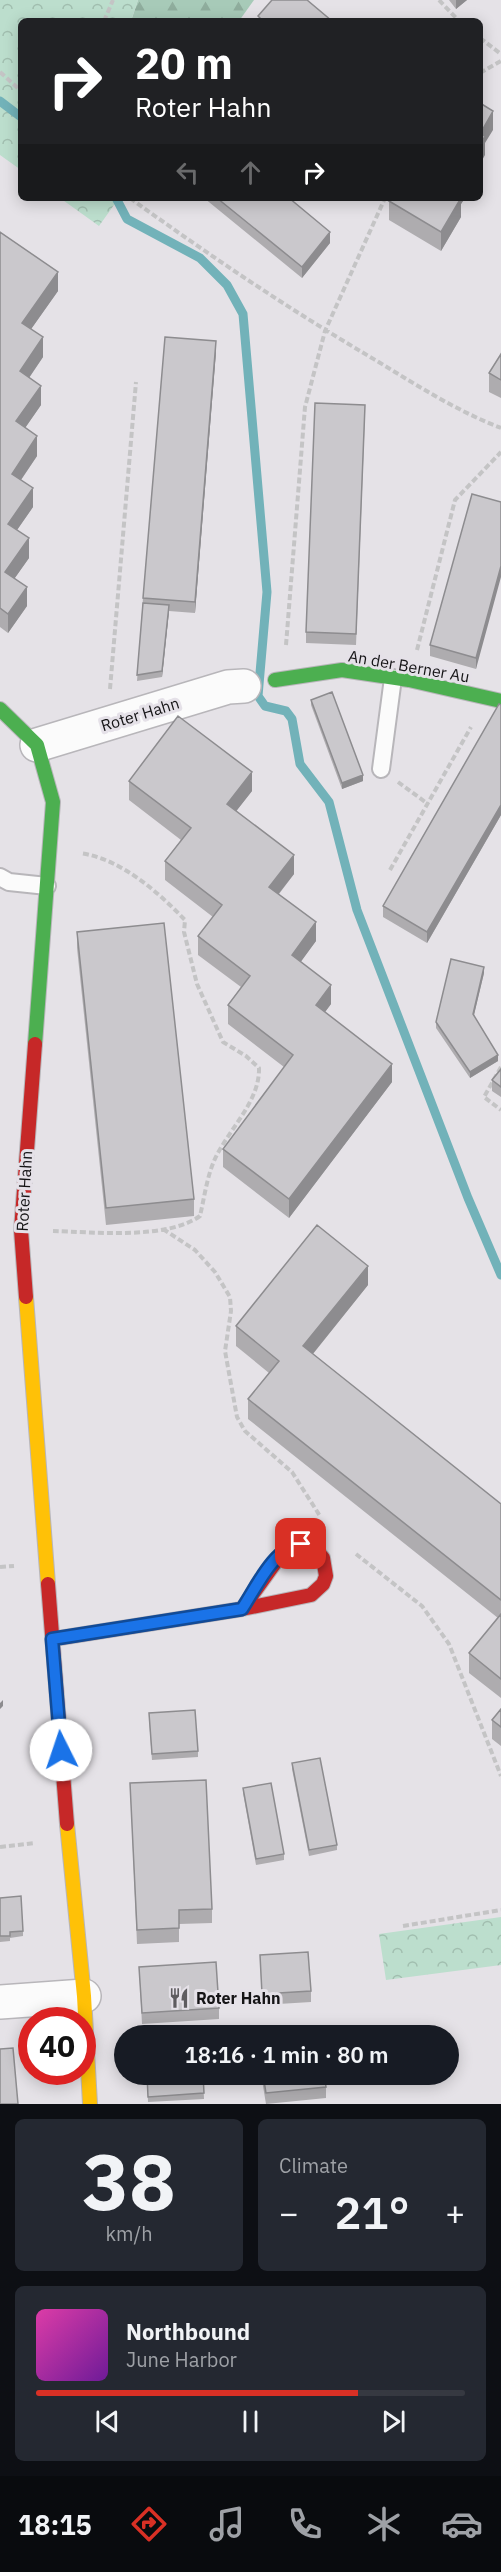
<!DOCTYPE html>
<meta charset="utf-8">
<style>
:root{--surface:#171b24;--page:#242831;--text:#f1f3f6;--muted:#9ea1a6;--line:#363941;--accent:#d93025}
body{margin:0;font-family:"IBM Plex Sans",sans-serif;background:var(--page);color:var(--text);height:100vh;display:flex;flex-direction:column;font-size:22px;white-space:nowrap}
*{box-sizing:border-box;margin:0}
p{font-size:20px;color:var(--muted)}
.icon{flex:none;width:33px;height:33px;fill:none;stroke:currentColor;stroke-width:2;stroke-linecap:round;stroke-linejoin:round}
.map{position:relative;height:2104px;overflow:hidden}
.panel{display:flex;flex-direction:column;gap:15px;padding:15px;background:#0d0f14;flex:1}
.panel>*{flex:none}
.hud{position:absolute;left:18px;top:18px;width:465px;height:183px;border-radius:9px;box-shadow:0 3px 15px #0003;background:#202124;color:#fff;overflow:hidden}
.speed{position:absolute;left:18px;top:2007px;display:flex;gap:12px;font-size:30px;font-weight:700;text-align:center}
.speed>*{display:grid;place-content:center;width:78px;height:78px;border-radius:50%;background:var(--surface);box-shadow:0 3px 15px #0003;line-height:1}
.speed .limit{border:9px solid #d22;background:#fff;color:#111}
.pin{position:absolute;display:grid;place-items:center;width:51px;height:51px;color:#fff;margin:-26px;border-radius:12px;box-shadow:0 3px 9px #0006}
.me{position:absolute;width:66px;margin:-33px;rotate:356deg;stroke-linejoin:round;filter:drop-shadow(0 0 4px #0008)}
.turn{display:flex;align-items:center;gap:21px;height:126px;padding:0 18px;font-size:27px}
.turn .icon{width:78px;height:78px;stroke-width:2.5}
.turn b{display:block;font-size:42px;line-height:51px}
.lanes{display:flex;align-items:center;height:57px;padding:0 18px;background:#0003;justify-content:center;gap:30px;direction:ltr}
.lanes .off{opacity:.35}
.big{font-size:45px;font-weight:600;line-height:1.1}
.panel .card{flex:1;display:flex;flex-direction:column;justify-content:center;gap:9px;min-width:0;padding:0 21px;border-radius:9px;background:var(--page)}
.panel .dial{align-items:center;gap:0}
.dial b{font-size:78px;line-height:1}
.song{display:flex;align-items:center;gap:18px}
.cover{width:72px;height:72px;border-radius:9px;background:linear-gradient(135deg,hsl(320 70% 55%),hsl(280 70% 35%))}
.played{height:6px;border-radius:3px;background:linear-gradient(90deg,var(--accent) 75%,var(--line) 75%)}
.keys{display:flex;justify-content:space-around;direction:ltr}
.heat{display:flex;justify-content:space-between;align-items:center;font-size:33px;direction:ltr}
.panel .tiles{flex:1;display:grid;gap:15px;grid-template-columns:1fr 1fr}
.card:last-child{grid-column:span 2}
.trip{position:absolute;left:114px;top:2025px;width:345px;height:60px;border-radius:30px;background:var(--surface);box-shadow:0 3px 15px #0003;font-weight:600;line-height:60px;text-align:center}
.dock{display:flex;height:96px;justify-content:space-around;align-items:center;background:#090b0e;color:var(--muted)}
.dock .icon{width:42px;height:42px}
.dock .current{color:var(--accent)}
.dock b{font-size:27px;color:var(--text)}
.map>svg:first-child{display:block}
.forest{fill:url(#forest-firs)}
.park{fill:url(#park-crowns)}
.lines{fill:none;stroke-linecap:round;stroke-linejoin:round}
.stream{stroke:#72b2b9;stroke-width:9}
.lane-casing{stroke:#b8b6ba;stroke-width:20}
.street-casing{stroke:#b8b6ba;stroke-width:36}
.fast-casing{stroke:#b8b6ba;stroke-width:16}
.slow-casing{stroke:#b8b6ba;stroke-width:16}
.jam-casing{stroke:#b8b6ba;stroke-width:16}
.path{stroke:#c4c4c5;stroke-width:4;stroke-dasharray:6 3;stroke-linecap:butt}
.lane{stroke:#fbfbfb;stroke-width:16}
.street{stroke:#fbfbfb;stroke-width:33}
.fast{stroke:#4caf50;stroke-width:14}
.slow{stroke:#ffc107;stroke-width:14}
.jam{stroke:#c62828;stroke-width:14}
.wall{fill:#aeacaf}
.shaded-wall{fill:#8d8c8f}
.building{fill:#cac8cc;stroke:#8d8c8f;stroke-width:1.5}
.route-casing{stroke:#114b97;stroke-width:15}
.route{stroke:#1a73e8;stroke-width:10}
.labels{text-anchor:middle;stroke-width:6;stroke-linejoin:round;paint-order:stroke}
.street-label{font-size:16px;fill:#151416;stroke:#e5e1e8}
.poi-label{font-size:16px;font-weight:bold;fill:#151416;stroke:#e5e1e8;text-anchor:start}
</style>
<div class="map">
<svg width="501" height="2104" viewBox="0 0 501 2104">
<defs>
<pattern id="forest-firs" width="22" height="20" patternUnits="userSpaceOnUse" patternTransform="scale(1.5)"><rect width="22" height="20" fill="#a7cab8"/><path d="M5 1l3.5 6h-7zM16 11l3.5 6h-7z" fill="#8fad9d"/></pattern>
<pattern id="park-crowns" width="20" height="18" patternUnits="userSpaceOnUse" patternTransform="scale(1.5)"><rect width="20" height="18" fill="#bcdecd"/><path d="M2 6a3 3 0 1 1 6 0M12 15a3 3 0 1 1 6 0" fill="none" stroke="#a1beaf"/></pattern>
</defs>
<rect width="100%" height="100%" fill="#e5e2e7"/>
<path class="forest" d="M138,0H254L239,21H131Z"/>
<path class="park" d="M0,0H138L131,21H21V170L0,155Z
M60,198H119L99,226Z
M501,1917V1965L386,1980L379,1934Z"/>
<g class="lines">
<path class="stream" d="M0,101L21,117
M116,198L127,219L200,258L227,285L243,314L267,592L258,696L265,706L286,711L292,719L300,764L329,802L357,910L468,1198L501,1275"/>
<g class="lane-casing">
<path id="lane" d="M381,769L393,678
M0,877L9,882L47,886"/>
</g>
<g class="street-casing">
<path id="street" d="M37,745L228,687L244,686
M0,2002L84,1996"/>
</g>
<g class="fast-casing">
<path id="fast" d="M275,680L342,670L409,680L501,701
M0,709L37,745L53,802L35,1044"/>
</g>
<g class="slow-casing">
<path id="slow" d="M26,1297L48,1584
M67,1824L84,1996L90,2104"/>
</g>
<g class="jam-casing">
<path id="jam" d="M26,1297L21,1230L35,1044
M48,1584L67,1824
M53,1639L242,1609L311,1595L323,1584L326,1576L323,1558L317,1551L301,1544L285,1549L242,1609"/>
</g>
<path class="path" d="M439,0L459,21
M104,21L113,0
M480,38L501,54
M0,72L21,91
M480,73L501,61
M130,198C210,256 292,311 377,361C418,386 457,411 501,428
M286,645L305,407L325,331L385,198
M417,650L455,500L501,452
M110,689L136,382
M398,782L428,804
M390,870L471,727
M501,1067L484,1097L501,1110
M163,1229L195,1250L215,1272L230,1297L231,1311L225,1351L237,1417L245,1431L292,1472L320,1516
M53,1231C94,1232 166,1240 200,1216C204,1199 207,1177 214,1161C227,1131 260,1102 259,1068L246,1056L223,1042L197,984L184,932L185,920C157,891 121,859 80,853
M356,1554L422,1606L449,1644L501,1776
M0,1567L14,1566
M0,1847L35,1843
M403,1926L501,1910"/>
<use href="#lane" class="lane"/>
<use href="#street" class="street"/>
<use href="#fast" class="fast"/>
<use href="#slow" class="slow"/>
<use href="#jam" class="jam"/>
</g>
<path class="wall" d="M449,0H467L456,9Z
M204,198H289L330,243L302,278Z
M392,198H465L461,204V217L441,251L389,220V201Z
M0,232L58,291L31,329L43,357L29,378L41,405L25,428L37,456L21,480L33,507L17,530L29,558L14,579L27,606L8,633L0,627Z
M216,352L195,613L169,611L162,677L137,681L143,598Z
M501,354V398L489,392V373Z
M365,415L356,645L306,643V632Z
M501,502L476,669L430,656V645Z
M311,700L363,781L342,789L311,705Z
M501,705V815L427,943L383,917V906Z
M129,781L252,791L236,811L294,874L279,894L316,941L300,962L331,1004L325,1012L392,1082L289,1218L223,1167V1149L284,1067L228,1024V1005L241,987L198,955V936L213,917L165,880V861L181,840L129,800Z
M77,932L194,1199V1216L106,1225L77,948Z
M484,973L474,1015L498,1061L470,1078L436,1028V1022Z
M501,1069V1097L492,1091V1080Z
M368,1285L313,1354L501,1504V1698L469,1673V1653L498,1618L248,1419V1399L269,1373L236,1346V1326Z
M501,1709V1746L492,1739V1720Z
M149,1719L198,1751V1757L152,1760Z
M292,1763L337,1845V1850L309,1856L292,1769Z
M130,1783L212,1909V1923L179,1924V1942L137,1944Z
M243,1788L284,1854V1860L256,1865L243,1793Z
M0,1898L23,1931V1936L10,1938V1941L0,1942Z
M260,1955L311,1991V2002L262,2005Z
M139,1967L219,2008V2019L142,2024Z
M147,2074H203L204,2099L148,2102Z
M261,2074H324L326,2087V2098L266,2104Z"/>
<path class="shaded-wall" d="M456,0H467L456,9Z
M493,111V130L485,143V155L480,164V134Z
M455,198H465L461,204V217L441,251V232Z
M330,232V243L302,278V267Z
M58,272V291L22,342V323Z
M43,337V357L20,391V371Z
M216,341V352L195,613V602Z
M41,386V405L16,441V421Z
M37,436V456L12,493V474Z
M33,488V507L8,543V524Z
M29,538V558L5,592V572Z
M501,566V577L476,669V658Z
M27,587V606L8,633V614Z
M169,605V611L162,677V671Z
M252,772V791L227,823V804Z
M363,775V781L342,789V783Z
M501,805V815L427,943V932Z
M294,855V874L269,906V887Z
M316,922V941L292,974V955Z
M484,967V973L473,1019V1014Z
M331,985V1004L316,1024V1005Z
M498,1055V1061L470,1078V1072Z
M392,1064V1082L289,1218V1199Z
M368,1266V1285L303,1366V1346Z
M3,1700V1706L0,1709V1703Z"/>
<path class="building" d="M272,0H307L332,21H263L258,16Z
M480,103L493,111L480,134L485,136L480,145Z
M217,198H289L330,232L302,267Z
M392,198H461L441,232L389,201Z
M0,232L58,272L22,323L43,337L20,371L41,386L16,421L37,436L12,474L33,488L8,524L29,538L5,572L27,587L8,614L0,608Z
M165,337L216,341L195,602L143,598Z
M501,354V380L489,373Z
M315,403L365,405L356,634L306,632Z
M472,494L501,502V566L476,658L430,645Z
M143,603L169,605L162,671L137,675Z
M332,692L363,775L342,783L311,700Z
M499,704L501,705V805L427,932L383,906Z
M178,716L252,772L227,804L294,855L269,887L316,922L292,955L331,985L316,1005L392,1064L289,1199L223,1149L293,1055L228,1005L250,976L198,936L222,905L165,861L191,828L129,781Z
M164,923L194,1199L106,1208L77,932Z
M451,959L484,967L473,1014L498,1055L470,1072L436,1022Z
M501,1069V1087L492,1080Z
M317,1225L368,1266L303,1346L501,1504V1600L248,1399L279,1361L236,1326Z
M501,1614V1679L469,1653Z
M501,1709V1727L492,1720Z
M195,1710L198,1751L152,1754L149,1713Z
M320,1758L337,1845L309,1850L292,1763Z
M206,1780L212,1909L179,1910V1928L137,1930L130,1783Z
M271,1783L284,1854L256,1859L243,1788Z
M21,1896L23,1931L10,1932V1936H0V1898Z
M308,1952L311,1991L262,1994L260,1955Z
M216,1962L219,2008L142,2013L139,1967Z
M13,2048L18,2104H0V2049Z
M147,2074H203L204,2093L148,2097Z
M263,2074H324L326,2087L266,2093Z"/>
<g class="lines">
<g class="route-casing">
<path id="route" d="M61,1750L52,1639L242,1609C256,1588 274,1547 301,1544"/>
</g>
<use href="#route" class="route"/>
</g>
<defs>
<g id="restaurant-bare" transform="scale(1.62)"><path d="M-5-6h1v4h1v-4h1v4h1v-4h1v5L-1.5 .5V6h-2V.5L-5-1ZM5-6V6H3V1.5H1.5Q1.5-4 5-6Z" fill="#5e5c5f" stroke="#e5e1e8" stroke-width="2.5" paint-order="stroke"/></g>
</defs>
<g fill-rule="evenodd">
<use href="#restaurant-bare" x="179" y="1998"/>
</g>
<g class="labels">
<g class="street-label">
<text transform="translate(409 666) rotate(10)" y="6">An der Berner Au</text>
<text transform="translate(140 714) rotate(-17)" y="6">Roter Hahn</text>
<text transform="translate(24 1191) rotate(-87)" y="6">Roter Hahn</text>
</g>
<g class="poi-label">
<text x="196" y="2004">Roter Hahn</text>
</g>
</g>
</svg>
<div class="speed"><div class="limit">40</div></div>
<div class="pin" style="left:301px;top:1544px;background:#d93025"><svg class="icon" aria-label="arrive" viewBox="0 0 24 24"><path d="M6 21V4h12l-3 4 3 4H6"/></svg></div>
<svg class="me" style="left:61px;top:1750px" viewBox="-20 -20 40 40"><circle r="19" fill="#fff"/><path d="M0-13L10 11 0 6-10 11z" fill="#1a73e8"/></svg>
<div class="trip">18:16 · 1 min · 80 m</div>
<div class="hud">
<div class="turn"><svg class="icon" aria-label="right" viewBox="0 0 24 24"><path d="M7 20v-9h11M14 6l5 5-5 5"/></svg><div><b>20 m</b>Roter Hahn</div></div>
<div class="lanes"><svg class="icon off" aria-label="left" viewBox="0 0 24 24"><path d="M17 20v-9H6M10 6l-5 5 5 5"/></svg><svg class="icon off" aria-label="ahead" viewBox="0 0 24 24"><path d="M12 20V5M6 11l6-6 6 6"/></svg><svg class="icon" aria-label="right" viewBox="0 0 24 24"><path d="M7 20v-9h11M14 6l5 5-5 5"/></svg></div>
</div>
</div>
<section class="panel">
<div class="tiles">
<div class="card dial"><b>38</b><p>km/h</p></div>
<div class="card"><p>Climate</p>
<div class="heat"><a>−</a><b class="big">21°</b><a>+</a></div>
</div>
<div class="card">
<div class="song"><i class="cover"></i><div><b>Northbound</b><p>June Harbor</p></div></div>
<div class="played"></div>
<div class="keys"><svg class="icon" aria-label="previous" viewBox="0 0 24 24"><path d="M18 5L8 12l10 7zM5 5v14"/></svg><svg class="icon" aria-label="pause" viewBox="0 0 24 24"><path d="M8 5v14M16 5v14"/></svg><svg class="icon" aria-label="next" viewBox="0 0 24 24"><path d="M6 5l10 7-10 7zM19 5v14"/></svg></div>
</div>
</div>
</section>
<nav class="dock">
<b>18:15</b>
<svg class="icon current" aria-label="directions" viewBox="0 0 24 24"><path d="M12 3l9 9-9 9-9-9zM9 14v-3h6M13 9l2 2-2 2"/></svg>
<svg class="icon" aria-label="music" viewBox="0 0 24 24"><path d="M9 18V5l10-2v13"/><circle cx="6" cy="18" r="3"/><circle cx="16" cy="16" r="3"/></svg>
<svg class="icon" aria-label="phone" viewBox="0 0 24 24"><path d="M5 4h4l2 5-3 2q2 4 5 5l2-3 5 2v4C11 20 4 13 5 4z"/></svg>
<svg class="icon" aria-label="climate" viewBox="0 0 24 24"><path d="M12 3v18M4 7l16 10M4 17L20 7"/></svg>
<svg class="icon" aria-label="car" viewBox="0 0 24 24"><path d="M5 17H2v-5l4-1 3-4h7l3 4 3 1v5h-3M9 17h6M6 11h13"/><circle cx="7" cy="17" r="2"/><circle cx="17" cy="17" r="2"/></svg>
</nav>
